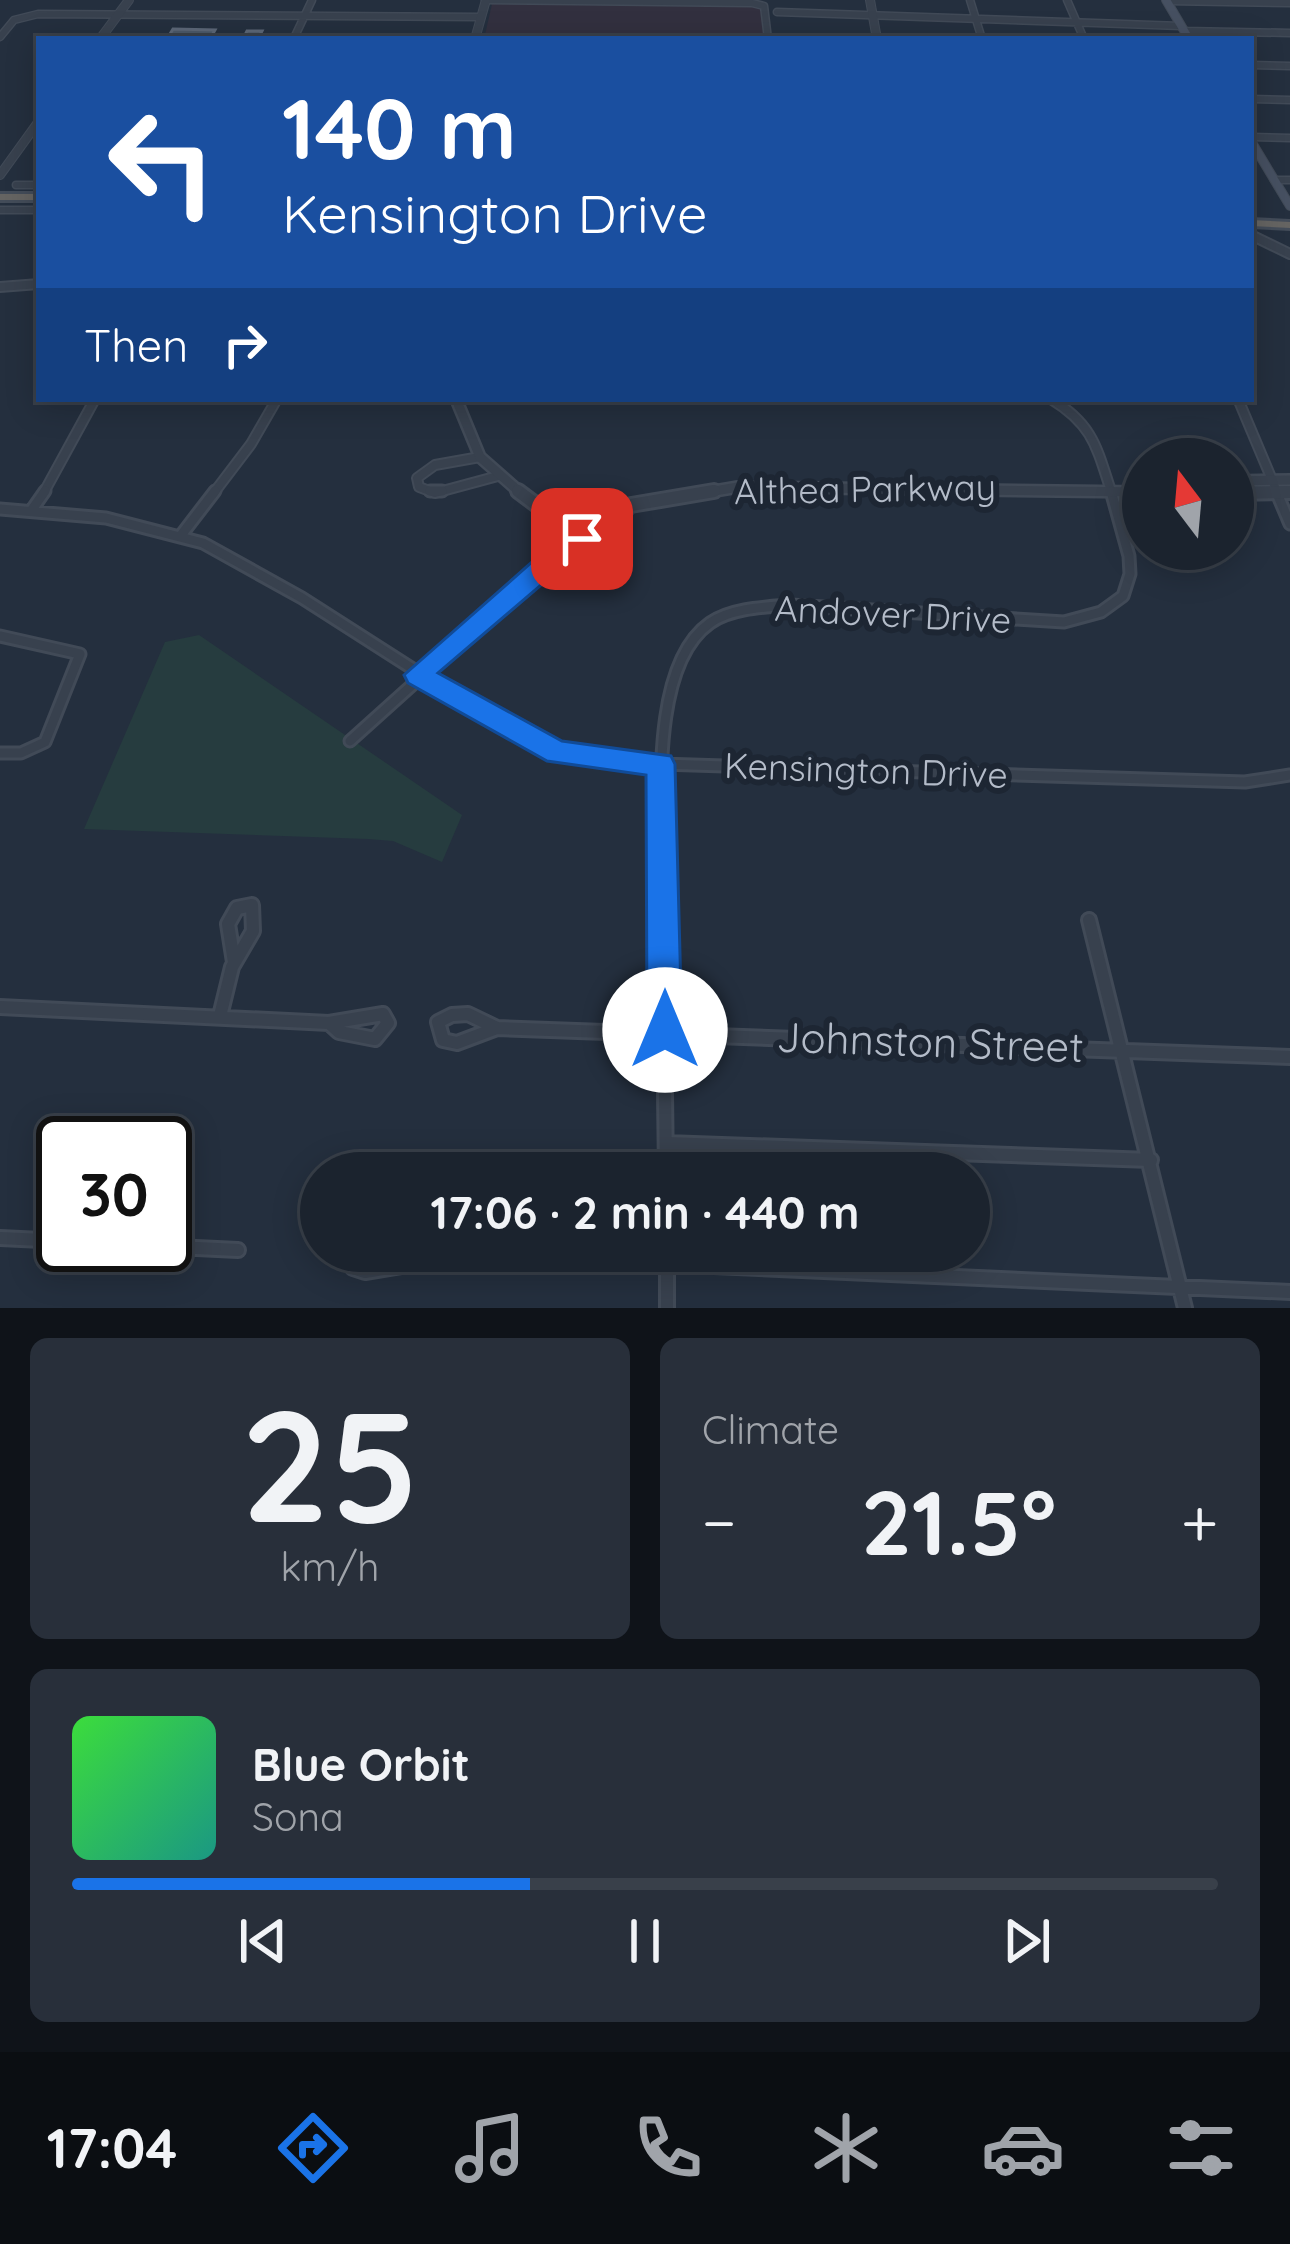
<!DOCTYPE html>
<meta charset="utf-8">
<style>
:root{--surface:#1b232e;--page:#282f3a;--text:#f1f3f6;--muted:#a0a4aa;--line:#39404a;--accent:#1a73e8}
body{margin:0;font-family:Quicksand,sans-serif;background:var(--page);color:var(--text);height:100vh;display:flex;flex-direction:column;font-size:45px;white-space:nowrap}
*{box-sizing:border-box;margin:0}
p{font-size:39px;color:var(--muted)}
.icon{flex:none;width:66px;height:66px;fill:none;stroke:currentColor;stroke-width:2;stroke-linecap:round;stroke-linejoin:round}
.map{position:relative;height:1308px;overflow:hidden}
.side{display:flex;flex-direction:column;gap:30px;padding:30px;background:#0f1319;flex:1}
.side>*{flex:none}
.guide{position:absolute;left:36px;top:36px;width:1218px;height:366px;border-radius:0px;box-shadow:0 6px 30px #0003,0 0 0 3px var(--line);background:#1a4fa0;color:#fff;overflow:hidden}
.needle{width:78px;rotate:344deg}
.fabs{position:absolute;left:1122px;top:438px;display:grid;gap:24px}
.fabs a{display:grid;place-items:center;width:132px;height:132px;border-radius:50%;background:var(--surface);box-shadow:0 6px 30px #0003,0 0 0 3px var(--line);font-size:60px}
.speed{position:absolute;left:36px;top:1116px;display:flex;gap:24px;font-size:60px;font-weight:700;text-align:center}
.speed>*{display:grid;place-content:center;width:156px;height:156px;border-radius:50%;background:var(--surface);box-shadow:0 6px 30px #0003,0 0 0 3px var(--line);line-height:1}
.speed .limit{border:6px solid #111;border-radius:18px;background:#fff;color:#111}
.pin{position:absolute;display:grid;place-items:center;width:102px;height:102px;color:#fff;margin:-51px;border-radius:24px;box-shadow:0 6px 18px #0006}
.me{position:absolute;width:132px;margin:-66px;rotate:0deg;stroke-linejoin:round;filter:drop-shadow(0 0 9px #0008)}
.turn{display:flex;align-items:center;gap:42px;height:252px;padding:0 48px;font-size:54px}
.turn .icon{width:156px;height:156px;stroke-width:2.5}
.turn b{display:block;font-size:84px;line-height:102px}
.then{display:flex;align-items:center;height:114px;padding:0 48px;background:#0003;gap:24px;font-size:45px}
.big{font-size:90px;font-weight:700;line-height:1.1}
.side .tile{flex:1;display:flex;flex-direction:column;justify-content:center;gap:18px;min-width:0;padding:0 42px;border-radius:18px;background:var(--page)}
.side .dial{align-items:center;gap:0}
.dial b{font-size:156px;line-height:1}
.song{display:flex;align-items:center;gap:36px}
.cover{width:144px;height:144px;border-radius:18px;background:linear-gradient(135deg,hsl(120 70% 55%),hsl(170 70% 35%))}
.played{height:12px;border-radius:6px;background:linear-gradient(90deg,var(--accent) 40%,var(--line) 40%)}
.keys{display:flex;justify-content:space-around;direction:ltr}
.heat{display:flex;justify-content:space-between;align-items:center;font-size:66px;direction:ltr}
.side .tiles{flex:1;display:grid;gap:30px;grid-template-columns:1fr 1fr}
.tile:last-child{grid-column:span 2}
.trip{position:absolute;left:300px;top:1152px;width:690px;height:120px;border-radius:60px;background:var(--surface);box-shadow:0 6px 30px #0003,0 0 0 3px var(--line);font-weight:700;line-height:120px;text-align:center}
.dock{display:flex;height:192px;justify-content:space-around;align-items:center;background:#0b0e12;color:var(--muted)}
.dock .icon{width:84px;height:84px}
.dock .selected{color:var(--accent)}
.dock b{font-size:54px;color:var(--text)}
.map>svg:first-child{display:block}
.medical{fill:#32303f}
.green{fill:#263c3f}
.building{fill:#4b5868;stroke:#5c6777;stroke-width:3}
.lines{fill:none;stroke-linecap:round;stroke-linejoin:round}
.minor-far3-casing{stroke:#414a57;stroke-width:9}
.minor-far2-casing{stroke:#414a57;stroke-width:12}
.minor-far1-casing{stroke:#414a57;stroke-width:15}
.minor-casing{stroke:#414a57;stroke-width:18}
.tertiary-far2-casing{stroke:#414a57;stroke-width:10}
.tertiary-far1-casing{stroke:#414a57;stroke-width:14}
.tertiary-casing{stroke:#414a57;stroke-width:18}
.secondary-casing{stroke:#414a57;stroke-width:10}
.trunk-casing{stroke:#434c59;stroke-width:6}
.minor-far3{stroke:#38414e;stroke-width:6}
.minor-far2{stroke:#38414e;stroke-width:8}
.minor-far1{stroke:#38414e;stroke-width:9}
.minor{stroke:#38414e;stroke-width:12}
.tertiary-far2{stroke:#38414e;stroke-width:8}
.tertiary-far1{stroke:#38414e;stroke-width:9}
.tertiary{stroke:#38414e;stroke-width:12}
.secondary{stroke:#465061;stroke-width:8}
.trunk{fill:#656462;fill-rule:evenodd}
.route{fill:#1a73e8;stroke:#114b97;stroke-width:3}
.labels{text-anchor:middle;stroke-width:12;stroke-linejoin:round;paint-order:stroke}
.street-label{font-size:36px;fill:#b4bcc9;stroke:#1d2633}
.near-street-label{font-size:42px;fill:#b4bcc9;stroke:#1d2633}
</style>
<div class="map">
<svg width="1290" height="1308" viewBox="0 0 1290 1308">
<rect width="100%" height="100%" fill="#242f3e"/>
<path class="medical" d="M499,3L749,5L761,9L766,39H484L492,4Z"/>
<path class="green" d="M199,635L462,815L442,862L393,841L368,839L84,829L165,642Z"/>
<path class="building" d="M173,29L215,30L210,39H167Z
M247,31H262L258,39H243Z"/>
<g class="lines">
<g class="minor-far3-casing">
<path id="minor-far3" d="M485,0L752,3L764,6L768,39
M970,0L982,39
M1067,0L1084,39
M1167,1L1290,3
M777,12L1181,26
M1185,31L1290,33
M295,36L312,0
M0,37L14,20L38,14L481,17
M1251,65L1290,66
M1251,99L1290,100
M1251,137L1290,138
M1274,180H1290
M16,185H39
M0,210H39"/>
</g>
<g class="minor-far2-casing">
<path id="minor-far2" d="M1251,235L1290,254
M0,287L39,284
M1051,399C1094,425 1097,449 1112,494
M1238,399L1278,494
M480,457L435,465L417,478L419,487L435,493L498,476
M43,494L95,399
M213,494L251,444L277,399"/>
</g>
<g class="minor-far1-casing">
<path id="minor-far1" d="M430,491H442
M1276,491L1290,524
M0,509L106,518L203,543L302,598L502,726L558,752L661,764L1245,782L1290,775
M31,511L45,491
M546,512L550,561
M182,534L215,491
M0,636L80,654L45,742L21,753H0
M350,741L550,561L614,518
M662,851C661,788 653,663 710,623C731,608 766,607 791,605L1064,622L1101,612L1123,596L1130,574L1129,556L1111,491"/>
</g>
<g class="minor-casing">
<path id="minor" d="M662,848L666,1173
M1089,920L1185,1308
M0,1007L329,1023
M383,1014L388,1023L375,1039L339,1032L329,1023Z
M468,1014L497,1028L457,1043L443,1040L438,1022L452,1015Z
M220,1016L232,967L253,931L252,905L237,908L228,924L234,962
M497,1028L1290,1057
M666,1143L1151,1160
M0,1238L63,1241
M134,1245L238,1250
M352,1251L353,1268L365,1272L468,1255L1290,1292
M667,1251V1308"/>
</g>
<g class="tertiary-far2-casing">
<path id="tertiary-far2" d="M870,0L877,39
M100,39L129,0
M475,39L486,0
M0,175L39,121"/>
</g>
<g class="tertiary-far1-casing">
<path id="tertiary-far1" d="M456,399L480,457L522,494
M1233,481L1290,480
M1233,493L1290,492
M697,494L738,487L1143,492"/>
</g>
<g class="tertiary-casing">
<path id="tertiary" d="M518,491L546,512L614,518L631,505L714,491
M1134,491L1143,492
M1233,493L1290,492"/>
</g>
<g class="secondary-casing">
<path id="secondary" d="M1166,0L1189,39
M1251,141L1290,206"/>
</g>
<g class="trunk-casing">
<path id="trunk" d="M0,194H39V200H0Z
M1251,220L1290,222V228L1251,226Z"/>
</g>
<use href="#minor-far3" class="minor-far3"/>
<use href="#minor-far2" class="minor-far2"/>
<use href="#minor-far1" class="minor-far1"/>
<use href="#minor" class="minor"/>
<use href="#tertiary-far2" class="tertiary-far2"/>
<use href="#tertiary-far1" class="tertiary-far1"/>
<use href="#tertiary" class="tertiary"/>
<use href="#secondary" class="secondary"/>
<use href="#trunk" class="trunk"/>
</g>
<path class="route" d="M582,530L595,539L438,673L562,741L671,756L675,764L682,1030L677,1043L665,1048L653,1043L647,1030L646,775L547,761L408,683L404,675L541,554Z"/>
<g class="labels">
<g class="street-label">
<text transform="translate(865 489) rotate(-1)" y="13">Althea Parkway</text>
<text transform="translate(893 614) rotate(3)" y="13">Andover Drive</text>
<text transform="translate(866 770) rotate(2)" y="13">Kensington Drive</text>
</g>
<g class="near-street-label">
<text transform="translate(930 1042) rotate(2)" y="15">Johnston Street</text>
</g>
</g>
</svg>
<div class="fabs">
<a><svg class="needle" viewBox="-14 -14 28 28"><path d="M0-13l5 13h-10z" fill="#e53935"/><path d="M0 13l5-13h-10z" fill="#a0a4aa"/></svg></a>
</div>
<div class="speed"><div class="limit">30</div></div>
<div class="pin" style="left:582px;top:539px;background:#d93025"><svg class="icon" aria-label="arrive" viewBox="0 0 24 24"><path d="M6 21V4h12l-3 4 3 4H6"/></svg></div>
<svg class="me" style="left:665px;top:1030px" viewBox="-20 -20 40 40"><circle r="19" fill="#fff"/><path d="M0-13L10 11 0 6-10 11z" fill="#1a73e8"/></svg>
<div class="trip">17:06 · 2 min · 440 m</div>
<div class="guide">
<div class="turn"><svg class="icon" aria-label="left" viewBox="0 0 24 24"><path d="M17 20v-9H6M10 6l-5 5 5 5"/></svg><div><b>140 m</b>Kensington Drive</div></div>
<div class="then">Then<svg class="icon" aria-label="right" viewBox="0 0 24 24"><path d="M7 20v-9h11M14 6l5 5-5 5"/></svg></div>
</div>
</div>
<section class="side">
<div class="tiles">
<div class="tile dial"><b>25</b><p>km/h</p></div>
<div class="tile"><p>Climate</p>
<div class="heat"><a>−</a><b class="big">21.5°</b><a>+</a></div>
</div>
<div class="tile">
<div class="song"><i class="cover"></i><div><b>Blue Orbit</b><p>Sona</p></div></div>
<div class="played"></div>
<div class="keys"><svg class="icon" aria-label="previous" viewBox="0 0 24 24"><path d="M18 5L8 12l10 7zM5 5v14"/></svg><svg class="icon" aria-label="pause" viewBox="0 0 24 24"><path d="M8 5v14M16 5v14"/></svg><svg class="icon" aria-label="next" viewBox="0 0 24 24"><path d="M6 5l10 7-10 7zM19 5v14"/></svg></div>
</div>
</div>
</section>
<nav class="dock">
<b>17:04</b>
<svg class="icon selected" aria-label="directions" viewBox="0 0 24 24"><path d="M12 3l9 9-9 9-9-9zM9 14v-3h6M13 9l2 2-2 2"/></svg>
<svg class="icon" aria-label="music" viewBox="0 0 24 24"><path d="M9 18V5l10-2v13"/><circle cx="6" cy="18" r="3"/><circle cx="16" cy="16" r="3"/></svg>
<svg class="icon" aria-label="phone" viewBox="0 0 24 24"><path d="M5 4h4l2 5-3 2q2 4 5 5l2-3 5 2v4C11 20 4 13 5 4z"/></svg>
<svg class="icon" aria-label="climate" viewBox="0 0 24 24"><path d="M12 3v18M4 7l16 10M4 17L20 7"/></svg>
<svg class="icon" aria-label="car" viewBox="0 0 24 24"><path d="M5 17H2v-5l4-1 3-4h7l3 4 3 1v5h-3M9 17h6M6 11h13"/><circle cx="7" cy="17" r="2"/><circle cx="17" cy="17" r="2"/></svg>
<svg class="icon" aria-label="filters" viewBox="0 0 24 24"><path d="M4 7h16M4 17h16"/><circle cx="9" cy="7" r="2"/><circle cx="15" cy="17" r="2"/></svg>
</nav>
